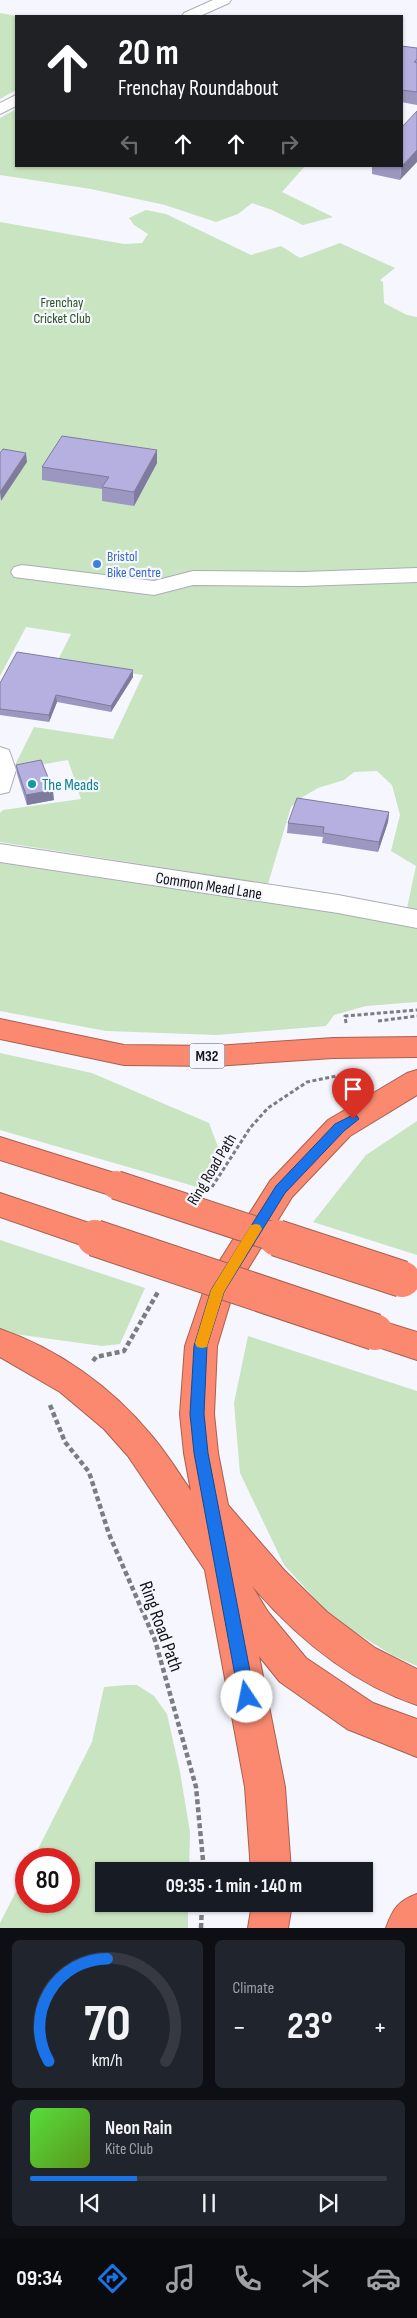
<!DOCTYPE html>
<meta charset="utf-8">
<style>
:root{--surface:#171b24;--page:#20242c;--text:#f1f3f6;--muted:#9ea1a6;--line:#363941;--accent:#1a73e8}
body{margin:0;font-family:"Sofia Sans Condensed",sans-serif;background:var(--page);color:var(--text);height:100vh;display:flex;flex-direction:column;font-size:19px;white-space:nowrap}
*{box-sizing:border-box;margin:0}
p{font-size:16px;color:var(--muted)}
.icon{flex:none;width:28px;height:28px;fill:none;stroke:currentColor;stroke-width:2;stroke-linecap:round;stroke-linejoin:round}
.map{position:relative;height:1928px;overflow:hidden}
.drawer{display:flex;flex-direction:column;gap:12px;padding:12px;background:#0d0f14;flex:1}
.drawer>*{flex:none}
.banner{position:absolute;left:15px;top:15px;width:388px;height:152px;border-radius:0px;box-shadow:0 1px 4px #0004;background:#202124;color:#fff;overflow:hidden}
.speed{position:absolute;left:15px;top:1848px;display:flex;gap:10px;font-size:25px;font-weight:700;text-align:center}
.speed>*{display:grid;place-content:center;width:65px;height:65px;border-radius:50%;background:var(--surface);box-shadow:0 1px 4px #0004;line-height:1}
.speed .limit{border:8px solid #d22;background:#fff;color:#111}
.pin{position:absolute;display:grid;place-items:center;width:42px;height:42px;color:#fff;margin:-51px -21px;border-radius:50% 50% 50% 0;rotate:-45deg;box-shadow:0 0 5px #0007}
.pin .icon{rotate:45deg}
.me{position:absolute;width:55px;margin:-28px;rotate:349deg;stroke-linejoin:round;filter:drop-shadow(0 0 4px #0008)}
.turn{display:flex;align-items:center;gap:18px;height:105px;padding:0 20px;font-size:22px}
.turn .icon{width:65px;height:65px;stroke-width:2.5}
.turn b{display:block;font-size:35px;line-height:42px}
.lanes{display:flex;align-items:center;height:48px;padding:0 20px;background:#0003;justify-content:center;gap:25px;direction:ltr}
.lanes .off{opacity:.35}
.big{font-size:38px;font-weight:700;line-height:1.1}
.drawer .widget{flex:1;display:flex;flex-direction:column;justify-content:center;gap:8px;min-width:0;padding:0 18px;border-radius:8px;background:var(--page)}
.drawer .dial{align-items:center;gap:0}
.dial svg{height:130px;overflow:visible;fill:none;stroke:var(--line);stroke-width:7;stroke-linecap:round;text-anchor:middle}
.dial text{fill:var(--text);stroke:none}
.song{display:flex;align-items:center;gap:15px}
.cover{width:60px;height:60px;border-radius:8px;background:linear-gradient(135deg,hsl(110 70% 55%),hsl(90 70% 35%))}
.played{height:5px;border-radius:2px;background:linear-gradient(90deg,var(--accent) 30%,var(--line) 30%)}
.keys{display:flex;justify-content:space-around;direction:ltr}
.heat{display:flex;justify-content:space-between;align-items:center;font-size:28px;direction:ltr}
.drawer .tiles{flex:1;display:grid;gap:12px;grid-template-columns:1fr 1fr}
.widget:last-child{grid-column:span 2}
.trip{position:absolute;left:95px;top:1862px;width:278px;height:50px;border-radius:0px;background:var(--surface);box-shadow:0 1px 4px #0004;font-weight:700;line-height:50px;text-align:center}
.tabs{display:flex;height:80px;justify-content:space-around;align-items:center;background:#090b0e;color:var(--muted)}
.tabs .icon{width:35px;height:35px}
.tabs .active{color:var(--accent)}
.tabs b{font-size:22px;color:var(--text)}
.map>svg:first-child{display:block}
.green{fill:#c9e4c1}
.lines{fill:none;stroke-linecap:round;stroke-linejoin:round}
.minor-casing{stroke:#acadb4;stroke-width:2}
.highway-casing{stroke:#a96050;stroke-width:2}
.path-far1{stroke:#7c7d82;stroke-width:3;stroke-dasharray:4 2.5;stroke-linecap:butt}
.path{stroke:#7c7d82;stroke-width:4.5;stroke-dasharray:5 3;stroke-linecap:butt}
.minor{fill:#fff;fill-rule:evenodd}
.highway{fill:#fa8970;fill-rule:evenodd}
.highway-bridge-far1-casing{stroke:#a96050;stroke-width:30;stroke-linecap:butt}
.highway-bridge-casing{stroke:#a96050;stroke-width:38;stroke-linecap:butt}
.highway-bridge-far1{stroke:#fa8970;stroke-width:28}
.highway-bridge{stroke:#fa8970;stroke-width:36}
.wall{fill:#9c97c1}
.shaded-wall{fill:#7f7b9d}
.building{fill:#b5b0e0;stroke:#7f7b9d}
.route{fill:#1a73e8;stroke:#114b97}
.slow{fill:#f59e0b}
.shop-dot{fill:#3f7fe0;stroke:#f5f6fe;stroke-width:2}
.culture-dot{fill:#0f9aa8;stroke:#f5f6fe;stroke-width:2}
.labels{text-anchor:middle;stroke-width:4.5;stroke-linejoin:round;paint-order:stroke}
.far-park-label{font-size:14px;fill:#2b551d;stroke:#f5f6fe}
.far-shop-label{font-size:14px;fill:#366cbe;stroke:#f5f6fe;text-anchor:start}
.shield{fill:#f5f6fe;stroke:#57585c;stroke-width:1}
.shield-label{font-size:15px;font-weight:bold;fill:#131416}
.culture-label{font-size:16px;fill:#0d838f;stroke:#f5f6fe;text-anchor:start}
.street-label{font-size:16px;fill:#131416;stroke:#f5f6fe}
.near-street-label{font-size:19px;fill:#131416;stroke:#f5f6fe}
</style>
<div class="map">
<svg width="417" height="1928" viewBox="0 0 417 1928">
<rect width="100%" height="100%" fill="#f5f6fe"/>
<path class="green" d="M0,13L16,16V90L0,99Z
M16,109V166H305L282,192L333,217L303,225L272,210L252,203L238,214L216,222L165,205L91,189L0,175V118Z
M146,210L166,214L251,255L281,246L300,258L340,243L395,268L380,280L383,282L384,303L407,315L417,317V910L407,908L416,866L391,851L400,815L392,785L377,771L354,772L344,780L318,788L301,798L291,807L268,884L0,842V813L3,810L81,799L68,760L39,765L32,762L15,765L34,727L113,739L143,675L57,662L71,634L26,627L0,676V222L124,244L142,243L148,234L134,225L129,218Z
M0,860L381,920L417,929V1002L366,1006L334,1015L326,1026L217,1035L106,1031L0,1011Z
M0,1053L92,1073L209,1123L221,1155L204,1189L0,1130Z
M417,1121V1255L313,1222L366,1155Z
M0,1240L145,1288L120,1344L102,1346L7,1333L0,1331Z
M248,1336L417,1391V1666L392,1655L334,1619L284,1565L240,1473L234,1403Z
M126,1685H137L154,1696L167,1714L180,1772L190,1832L189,1871H104V1904H188V1928H0V1923L26,1872V1901H69V1859H33L92,1742L104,1687Z"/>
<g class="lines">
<g class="minor-casing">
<path id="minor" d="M213,0H231L229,3L200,16H182L184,13Z
M16,95V106L0,114V103Z
M22,565L154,581L193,571L303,572L417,568V582L303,586L193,585L154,595L14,577L11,572L14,567Z
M0,747L9,750L16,770L9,792L0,794Z
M0,844L338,895L417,910V928L338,913L0,862Z"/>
</g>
<g class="highway-casing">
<path id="highway" d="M0,1019L124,1045L215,1046L333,1038L417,1037V1057L333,1058L215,1066L124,1065L0,1039Z
M417,1070V1095L350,1136L292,1197L233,1293L217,1346L214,1414L218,1453L228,1505L284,1570L327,1612L375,1648L417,1669V1705C351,1683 297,1638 252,1586L268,1612L306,1658L373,1703L417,1719V1757L347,1729L280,1682L259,1656L285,1787L291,1871H251L245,1787L205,1570L128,1456L104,1429L60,1392L0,1357V1329C58,1349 112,1387 151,1435C166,1452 178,1472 191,1491L184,1453L180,1414L185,1346L207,1281L270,1181L328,1120L407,1073Z
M0,1137L127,1177L131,1185L127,1193L116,1197L0,1160Z
M0,1193L101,1227L106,1236L101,1245L90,1248L0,1217Z
M375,1319L417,1332V1360L363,1342L359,1332L363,1322Z
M417,1894V1928H386C393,1909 398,1901 417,1894Z
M252,1904H292L288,1928H248Z"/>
</g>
<path class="path-far1" d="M378,1021L417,1016
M346,1023L345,1016L417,1010
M212,1187L250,1128L268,1108L307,1082L346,1074"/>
<path class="path" d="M93,1361L96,1357L124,1351L158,1292
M50,1405L65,1442L89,1472L109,1534L155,1640L196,1787L204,1871
M201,1928L202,1904"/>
<use href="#minor" class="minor"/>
<use href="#highway" class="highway"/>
<g class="highway-bridge-far1-casing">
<path id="highway-bridge-far1" d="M116,1185L280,1239
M90,1236L99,1239"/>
</g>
<g class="highway-bridge-casing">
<path id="highway-bridge" d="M95,1238L375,1332
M277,1238L402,1279"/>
</g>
<use href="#highway-bridge-far1" class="highway-bridge-far1"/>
<use href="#highway-bridge" class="highway-bridge"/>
</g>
<path class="wall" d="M401,46L417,48V105L401,102Z
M372,166H401L400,180L372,174Z
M157,463L134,506L102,501V489L42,480V467Z
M133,670V677L111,712L57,702L49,722L0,715V683Z
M16,765L54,800L27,805L17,774Z
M389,812L388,822L378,852L322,843L323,837L287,833L288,823Z"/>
<path class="shaded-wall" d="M417,150V162L400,180L401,167Z
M157,450V463L134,506V492Z
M26,453L27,462L1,501L0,492Z
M133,670V677L111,712V706Z
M56,695L57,702L49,722V715Z
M53,790L54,800L27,805L26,795Z
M389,812L388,822L378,852L379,842Z"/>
<path class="building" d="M401,46L417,48V59L414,62L417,63V92L401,90Z
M417,111V150L401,167L398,166H401V128Z
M62,436L157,450L134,492L102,487L109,477L42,467Z
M3,449L26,453L0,492V453Z
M17,652L133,670L111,706L56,695L49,715L0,709V683Z
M41,760L53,790L26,795L16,765Z
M297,798L389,812L379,842L323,833L324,827L288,823Z"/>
<path class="route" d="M353,1115L357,1116L359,1119L344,1131L285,1193L224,1292L207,1346L204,1414L208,1453L255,1697L253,1702L247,1704L242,1702L239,1697L194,1453L190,1414L194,1346L211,1290L276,1186L335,1124Z"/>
<path class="slow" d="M256,1224L260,1225L262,1229L224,1292L208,1343L207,1347L202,1348L197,1347L195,1343L211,1290L251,1225Z"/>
<circle class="shop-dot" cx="97" cy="564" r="5"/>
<circle class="culture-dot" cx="32" cy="784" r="5"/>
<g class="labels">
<g class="far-park-label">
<text x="62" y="307">Frenchay<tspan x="62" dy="16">Cricket Club</tspan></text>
</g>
<g class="far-shop-label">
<text x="107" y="561">Bristol<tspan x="107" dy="16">Bike Centre</tspan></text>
</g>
<rect class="shield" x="189.5" y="1043.5" width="35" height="25" rx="4"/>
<g class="shield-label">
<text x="207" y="1061">M32</text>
</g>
<g class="culture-label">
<text x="42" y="790">The Meads</text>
</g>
<g class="street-label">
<text transform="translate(209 885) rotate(9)" y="6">Common Mead Lane</text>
<text transform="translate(211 1169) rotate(-59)" y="6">Ring Road Path</text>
</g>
<g class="near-street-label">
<text transform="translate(162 1626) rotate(70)" y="7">Ring Road Path</text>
</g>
</g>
</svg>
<div class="speed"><div class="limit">80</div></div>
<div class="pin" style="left:353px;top:1119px;background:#d93025"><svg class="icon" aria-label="arrive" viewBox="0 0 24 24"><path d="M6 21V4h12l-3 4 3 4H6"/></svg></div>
<svg class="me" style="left:247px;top:1697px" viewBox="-20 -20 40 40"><circle r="19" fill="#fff"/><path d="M0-13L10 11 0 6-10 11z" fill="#1a73e8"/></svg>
<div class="trip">09:35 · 1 min · 140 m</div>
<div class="banner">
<div class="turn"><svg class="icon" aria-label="ahead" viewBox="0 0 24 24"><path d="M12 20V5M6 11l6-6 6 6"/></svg><div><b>20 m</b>Frenchay Roundabout</div></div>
<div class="lanes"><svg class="icon off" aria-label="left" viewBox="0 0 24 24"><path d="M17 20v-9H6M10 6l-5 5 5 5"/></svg><svg class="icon" aria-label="ahead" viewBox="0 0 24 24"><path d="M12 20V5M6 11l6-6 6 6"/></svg><svg class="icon" aria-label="ahead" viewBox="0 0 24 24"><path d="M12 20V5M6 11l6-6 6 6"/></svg><svg class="icon off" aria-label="right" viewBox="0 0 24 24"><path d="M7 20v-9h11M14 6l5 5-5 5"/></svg></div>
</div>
</div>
<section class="drawer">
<div class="tiles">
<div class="widget dial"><svg viewBox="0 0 100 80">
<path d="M14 69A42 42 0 1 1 86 69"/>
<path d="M14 69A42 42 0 0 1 50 6" stroke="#1a73e8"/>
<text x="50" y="56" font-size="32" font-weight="700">70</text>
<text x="50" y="72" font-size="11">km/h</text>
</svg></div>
<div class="widget"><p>Climate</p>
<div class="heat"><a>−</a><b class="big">23°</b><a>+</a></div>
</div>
<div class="widget">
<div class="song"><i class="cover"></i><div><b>Neon Rain</b><p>Kite Club</p></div></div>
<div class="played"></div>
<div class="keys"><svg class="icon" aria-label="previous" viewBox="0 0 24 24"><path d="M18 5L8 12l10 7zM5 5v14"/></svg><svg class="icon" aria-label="pause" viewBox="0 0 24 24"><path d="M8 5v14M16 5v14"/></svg><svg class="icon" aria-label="next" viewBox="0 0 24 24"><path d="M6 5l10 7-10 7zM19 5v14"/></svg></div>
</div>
</div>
</section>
<nav class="tabs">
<b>09:34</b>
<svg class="icon active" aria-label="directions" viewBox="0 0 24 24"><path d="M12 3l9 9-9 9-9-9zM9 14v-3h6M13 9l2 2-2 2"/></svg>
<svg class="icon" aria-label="music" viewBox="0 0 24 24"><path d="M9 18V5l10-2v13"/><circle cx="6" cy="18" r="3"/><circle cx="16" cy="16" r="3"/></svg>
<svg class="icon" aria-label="phone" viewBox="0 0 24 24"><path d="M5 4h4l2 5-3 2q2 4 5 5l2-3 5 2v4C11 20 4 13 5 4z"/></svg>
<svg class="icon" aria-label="climate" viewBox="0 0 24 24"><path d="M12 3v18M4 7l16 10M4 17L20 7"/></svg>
<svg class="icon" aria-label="car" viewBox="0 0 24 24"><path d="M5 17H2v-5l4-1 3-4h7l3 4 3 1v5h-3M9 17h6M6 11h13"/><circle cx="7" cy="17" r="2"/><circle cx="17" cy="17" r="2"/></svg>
</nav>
